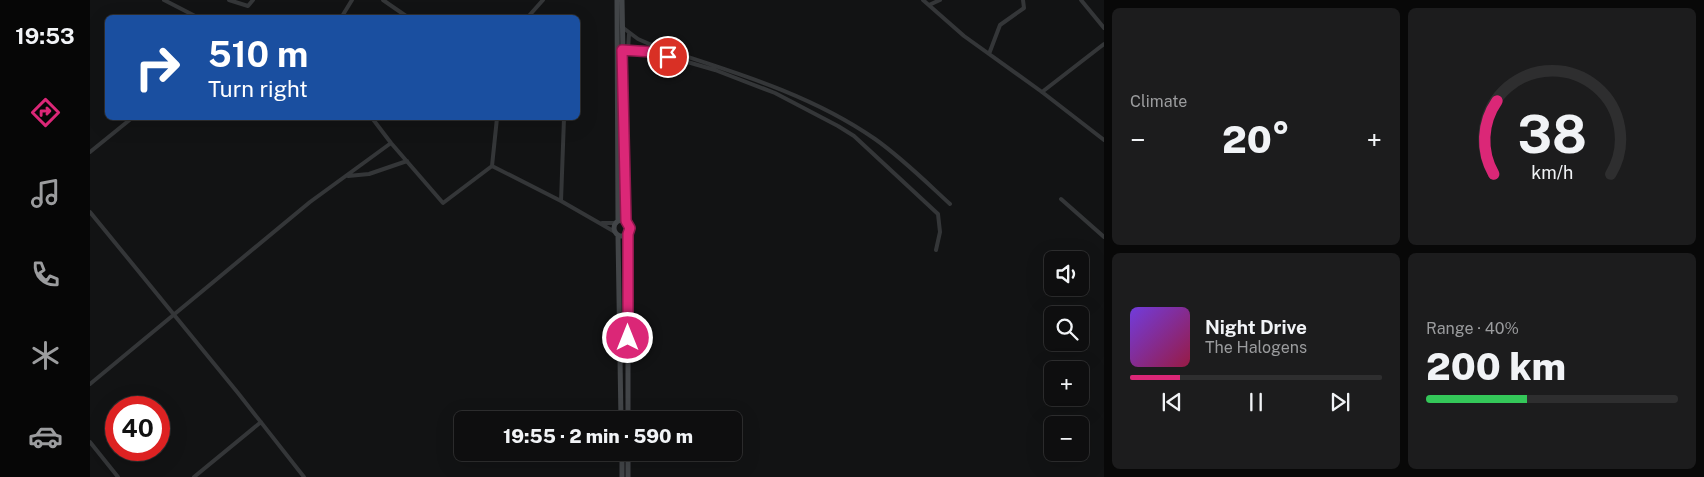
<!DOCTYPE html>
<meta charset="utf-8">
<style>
:root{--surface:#0e0e0f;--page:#1c1c1d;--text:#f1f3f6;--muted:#9b9c9e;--line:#2e2e2f;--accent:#db2777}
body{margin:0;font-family:"Public Sans",sans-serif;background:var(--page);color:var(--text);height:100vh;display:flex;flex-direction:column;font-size:19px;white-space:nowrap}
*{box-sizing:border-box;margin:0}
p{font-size:16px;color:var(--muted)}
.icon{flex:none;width:28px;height:28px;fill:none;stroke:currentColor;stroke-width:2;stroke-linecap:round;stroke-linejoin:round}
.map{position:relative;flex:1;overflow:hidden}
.panel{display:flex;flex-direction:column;gap:8px;padding:8px;background:#080808;width:600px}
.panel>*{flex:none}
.guide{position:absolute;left:15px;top:15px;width:475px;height:105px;border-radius:8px;box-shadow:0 5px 20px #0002,0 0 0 1px var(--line);background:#1a4fa0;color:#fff;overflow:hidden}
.tools{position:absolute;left:954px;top:251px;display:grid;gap:10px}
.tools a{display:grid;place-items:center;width:45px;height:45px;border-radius:8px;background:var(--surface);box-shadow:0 5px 20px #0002,0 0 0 1px var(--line);font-size:25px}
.speed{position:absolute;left:15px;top:396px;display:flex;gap:10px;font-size:25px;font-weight:700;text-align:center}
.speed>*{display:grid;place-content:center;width:65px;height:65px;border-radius:50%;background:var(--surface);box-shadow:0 5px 20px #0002,0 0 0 1px var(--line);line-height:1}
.speed .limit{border:8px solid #d22;background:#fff;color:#111}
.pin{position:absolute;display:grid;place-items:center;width:42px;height:42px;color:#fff;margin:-21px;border:2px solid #fff;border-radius:50%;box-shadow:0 1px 5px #0007}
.me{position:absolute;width:55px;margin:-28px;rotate:0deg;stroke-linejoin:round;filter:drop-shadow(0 0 4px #0008)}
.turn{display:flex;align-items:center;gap:18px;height:105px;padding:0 20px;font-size:22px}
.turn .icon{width:65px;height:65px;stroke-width:2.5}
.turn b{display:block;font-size:35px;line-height:42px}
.big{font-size:38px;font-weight:800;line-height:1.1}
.panel .tile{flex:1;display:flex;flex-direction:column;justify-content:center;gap:8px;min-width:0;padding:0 18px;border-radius:8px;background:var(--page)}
.panel .dial{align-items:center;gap:0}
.dial svg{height:130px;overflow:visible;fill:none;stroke:var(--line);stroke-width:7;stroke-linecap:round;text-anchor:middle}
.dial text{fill:var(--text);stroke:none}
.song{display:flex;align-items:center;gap:15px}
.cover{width:60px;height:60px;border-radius:8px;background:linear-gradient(135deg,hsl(260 70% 55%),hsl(340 70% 35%))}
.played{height:5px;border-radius:2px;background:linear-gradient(90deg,var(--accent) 20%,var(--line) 20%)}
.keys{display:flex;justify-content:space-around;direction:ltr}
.heat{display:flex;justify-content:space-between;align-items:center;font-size:28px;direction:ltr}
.charge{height:8px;border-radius:4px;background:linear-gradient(90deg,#34c759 40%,var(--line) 0)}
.panel .tiles{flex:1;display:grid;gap:8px;grid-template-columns:repeat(2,1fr)}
.trip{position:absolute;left:364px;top:411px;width:288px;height:50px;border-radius:8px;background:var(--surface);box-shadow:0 5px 20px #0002,0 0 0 1px var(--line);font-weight:800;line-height:50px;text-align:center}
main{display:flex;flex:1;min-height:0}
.dock{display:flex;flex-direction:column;width:90px;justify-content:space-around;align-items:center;background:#060606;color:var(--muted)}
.dock .icon{width:35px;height:35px}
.dock .current{color:var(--accent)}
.dock b{font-size:22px;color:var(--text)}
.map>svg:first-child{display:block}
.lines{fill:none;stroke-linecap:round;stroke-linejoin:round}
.street{stroke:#343638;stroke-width:4}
.secondary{stroke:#424548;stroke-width:5}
.route-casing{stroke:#8e194d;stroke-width:12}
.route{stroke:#db2777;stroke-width:9}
</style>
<main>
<nav class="dock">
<b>19:53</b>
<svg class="icon current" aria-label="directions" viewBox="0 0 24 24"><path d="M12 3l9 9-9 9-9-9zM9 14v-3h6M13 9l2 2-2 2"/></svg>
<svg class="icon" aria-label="music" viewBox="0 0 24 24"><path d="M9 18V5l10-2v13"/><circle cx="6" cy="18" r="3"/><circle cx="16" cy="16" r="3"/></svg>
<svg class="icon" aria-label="phone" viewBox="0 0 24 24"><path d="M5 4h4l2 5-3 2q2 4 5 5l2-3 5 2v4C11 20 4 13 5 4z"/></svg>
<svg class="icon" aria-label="climate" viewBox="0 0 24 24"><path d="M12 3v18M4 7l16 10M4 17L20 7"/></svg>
<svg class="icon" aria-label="car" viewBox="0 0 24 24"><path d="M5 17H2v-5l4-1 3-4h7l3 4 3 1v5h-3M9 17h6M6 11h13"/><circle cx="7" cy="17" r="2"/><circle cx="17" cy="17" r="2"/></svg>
</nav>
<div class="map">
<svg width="1014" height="477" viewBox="0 0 1014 477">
<rect width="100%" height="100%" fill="#121314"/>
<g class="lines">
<path class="street" d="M74,0L109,18
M139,0L158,6L163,0
M293,0L319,18
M833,0L874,36L952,92L1014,140
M991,0L1014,28
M839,5L850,0
M251,18L262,0
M437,18L453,0
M532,27L548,39L564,46C640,71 719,93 785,139C812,158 836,182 860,204
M533,50L563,52L625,70L685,93L748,126L764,136L848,214L850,232L846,250
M538,50L539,34
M899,54L910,25L934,8L933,0
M952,92L1014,44
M282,118L301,143
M0,152L42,118
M402,166L407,118
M258,176L279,174L317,161
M971,199L1014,237
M471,201L474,118
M0,212L148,393L214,477
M512,223H526
M0,384L220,202L301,143L353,203L402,166L471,201L525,232
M0,442L28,477
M403,457L442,452
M104,477L171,422"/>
<path class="secondary" d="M527,0L528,221
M532,0L536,221
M524 228a8 8 0 1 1 16 0a8 8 0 1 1-16 0Z
M538,234V420
M528,235L531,420
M532,452V477
M538,452V477"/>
</g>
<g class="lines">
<g class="route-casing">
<path id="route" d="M538,338V234L540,228L536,221L532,50L563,52L578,57"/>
</g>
<use href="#route" class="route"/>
</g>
</svg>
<div class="tools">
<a><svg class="icon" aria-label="sound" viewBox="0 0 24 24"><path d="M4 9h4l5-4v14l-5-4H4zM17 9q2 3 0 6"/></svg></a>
<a><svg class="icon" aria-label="search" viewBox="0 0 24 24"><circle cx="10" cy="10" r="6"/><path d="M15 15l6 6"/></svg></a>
<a>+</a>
<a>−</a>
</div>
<div class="speed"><div class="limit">40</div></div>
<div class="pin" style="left:578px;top:57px;background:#d93025"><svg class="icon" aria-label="arrive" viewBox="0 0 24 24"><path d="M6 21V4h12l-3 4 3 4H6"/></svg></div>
<svg class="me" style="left:538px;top:338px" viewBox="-20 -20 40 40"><circle r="17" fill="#db2777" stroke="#fff" stroke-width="3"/><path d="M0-11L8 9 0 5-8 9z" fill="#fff"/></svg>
<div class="trip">19:55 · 2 min · 590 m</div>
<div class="guide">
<div class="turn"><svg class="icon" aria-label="right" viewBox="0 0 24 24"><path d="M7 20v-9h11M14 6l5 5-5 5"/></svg><div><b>510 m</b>Turn right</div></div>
</div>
</div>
<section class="panel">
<div class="tiles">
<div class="tile"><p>Climate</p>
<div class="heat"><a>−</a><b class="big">20°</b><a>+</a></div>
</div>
<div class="tile dial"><svg viewBox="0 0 100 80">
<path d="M14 69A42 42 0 1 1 86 69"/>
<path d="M14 69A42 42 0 0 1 16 24" stroke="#db2777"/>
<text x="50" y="56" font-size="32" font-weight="700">38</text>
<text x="50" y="72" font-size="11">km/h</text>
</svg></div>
<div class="tile">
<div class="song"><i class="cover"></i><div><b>Night Drive</b><p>The Halogens</p></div></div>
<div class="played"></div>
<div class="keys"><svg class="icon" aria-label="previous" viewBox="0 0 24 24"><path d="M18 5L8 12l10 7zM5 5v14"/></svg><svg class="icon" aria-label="pause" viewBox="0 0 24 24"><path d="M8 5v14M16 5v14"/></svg><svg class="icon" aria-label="next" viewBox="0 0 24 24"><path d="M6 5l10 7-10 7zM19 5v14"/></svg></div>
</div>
<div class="tile"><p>Range · 40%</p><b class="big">200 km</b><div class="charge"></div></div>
</div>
</section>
</main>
